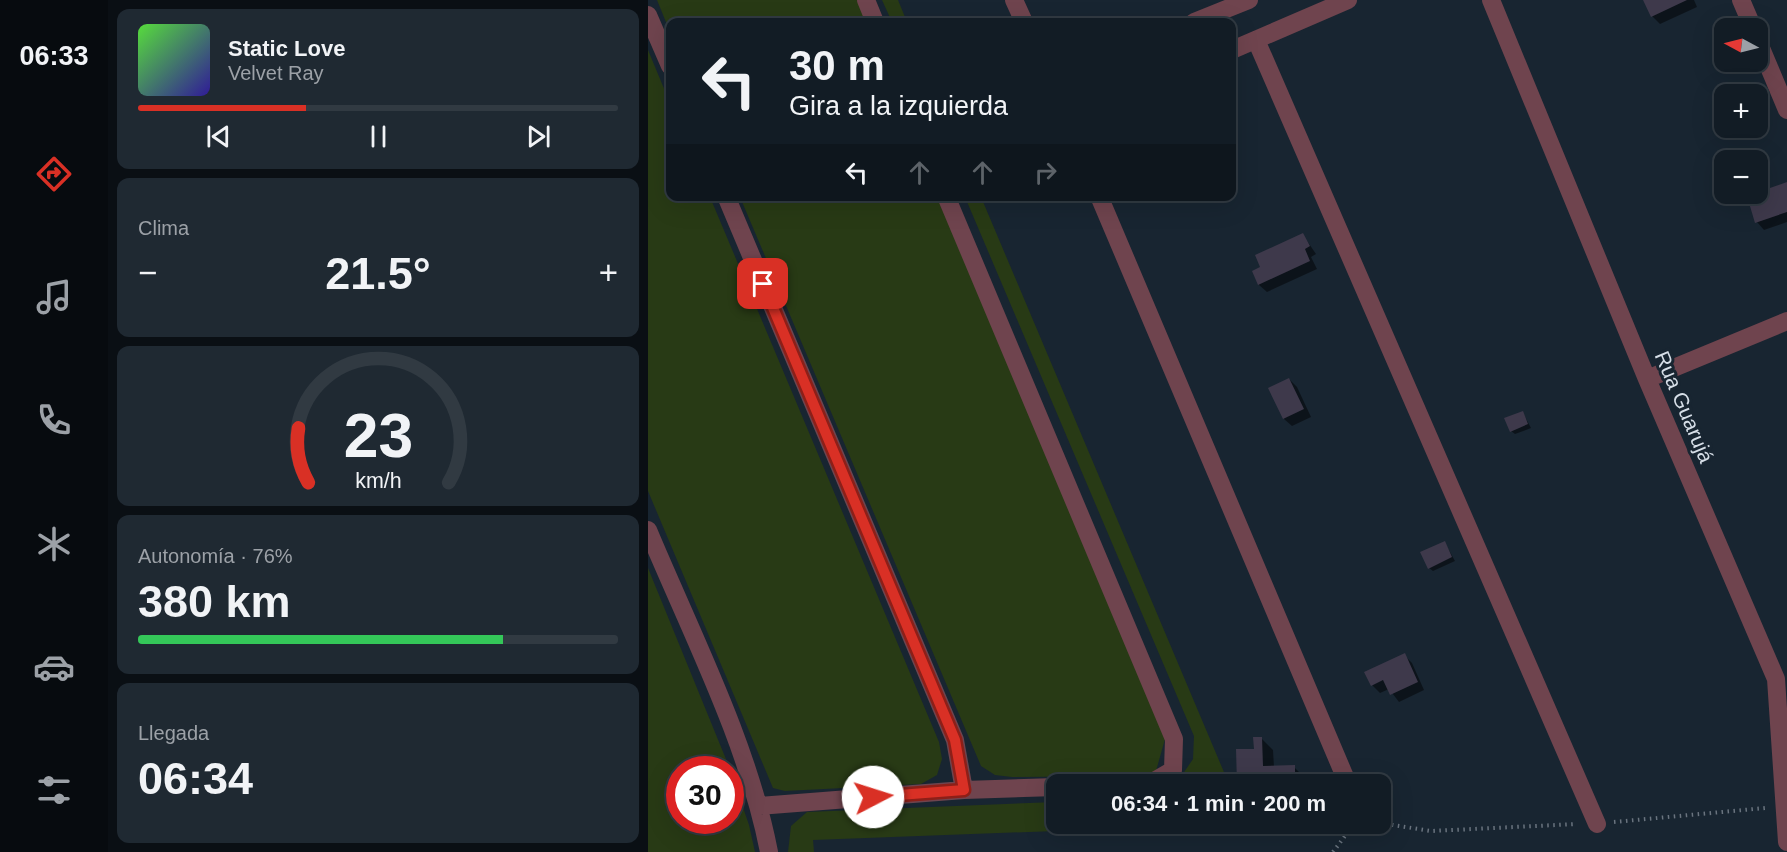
<!DOCTYPE html>
<html lang="es">
<meta charset="utf-8">
<style>
:root{--surface:#121c25;--page:#1f2932;--text:#f1f3f6;--muted:#9ca1a7;--line:#313a42;--accent:#d93025}
body{margin:0;font-family:Helvetica,sans-serif;background:var(--page);color:var(--text);height:100vh;display:flex;flex-direction:column;font-size:22px;white-space:nowrap}
*{box-sizing:border-box;margin:0}
p{font-size:20px;color:var(--muted)}
.icon{flex:none;width:33px;height:33px;fill:none;stroke:currentColor;stroke-width:2;stroke-linecap:round;stroke-linejoin:round}
.map{position:relative;flex:1;overflow:hidden}
.side{display:flex;flex-direction:column;gap:9px;padding:9px;background:#0a0f14;width:540px}
.side>*{flex:none}
.banner{position:absolute;left:18px;top:18px;width:570px;height:183px;border-radius:12px;box-shadow:0 6px 24px #0002,0 0 0 2px var(--line);background:#121c25;color:var(--text);overflow:hidden}
.needle{width:39px;rotate:277deg}
.tools{position:absolute;left:1066px;top:18px;display:grid;gap:12px}
.tools a{display:grid;place-items:center;width:54px;height:54px;border-radius:12px;background:var(--surface);box-shadow:0 6px 24px #0002,0 0 0 2px var(--line);font-size:30px}
.speed{position:absolute;left:18px;top:756px;display:flex;gap:12px;font-size:30px;font-weight:700;text-align:center}
.speed>*{display:grid;place-content:center;width:78px;height:78px;border-radius:50%;background:var(--surface);box-shadow:0 6px 24px #0002,0 0 0 2px var(--line);line-height:1}
.speed .limit{border:9px solid #d22;background:#fff;color:#111}
.pin{position:absolute;display:grid;place-items:center;width:51px;height:51px;color:#fff;margin:-26px;border-radius:12px;box-shadow:0 3px 9px #0006}
.me{position:absolute;width:66px;margin:-33px;rotate:85deg;stroke-linejoin:round;filter:drop-shadow(0 0 4px #0008)}
.turn{display:flex;align-items:center;gap:21px;height:126px;padding:0 24px;font-size:27px}
.turn .icon{width:78px;height:78px;stroke-width:2.5}
.turn b{display:block;font-size:42px;line-height:51px}
.lanes{display:flex;align-items:center;height:57px;padding:0 24px;background:#0003;justify-content:center;gap:30px;direction:ltr}
.lanes .off{opacity:.35}
.big{font-size:45px;font-weight:600;line-height:1.1}
.side .widget{flex:1;display:flex;flex-direction:column;justify-content:center;gap:9px;min-width:0;padding:0 21px;border-radius:12px;background:var(--page)}
.side .dial{align-items:center;gap:0}
.dial svg{height:156px;overflow:visible;fill:none;stroke:var(--line);stroke-width:7;stroke-linecap:round;text-anchor:middle}
.dial text{fill:var(--text);stroke:none}
.song{display:flex;align-items:center;gap:18px}
.cover{width:72px;height:72px;border-radius:9px;background:linear-gradient(135deg,hsl(110 70% 55%),hsl(250 70% 35%))}
.played{height:6px;border-radius:3px;background:linear-gradient(90deg,var(--accent) 35%,var(--line) 35%)}
.keys{display:flex;justify-content:space-around;direction:ltr}
.heat{display:flex;justify-content:space-between;align-items:center;font-size:33px;direction:ltr}
.charge{height:9px;border-radius:4px;background:linear-gradient(90deg,#34c759 76%,var(--line) 0)}
.trip{position:absolute;left:398px;top:774px;width:345px;height:60px;border-radius:12px;background:var(--surface);box-shadow:0 6px 24px #0002,0 0 0 2px var(--line);font-weight:600;line-height:60px;text-align:center}
main{display:flex;flex:1;min-height:0}
.menu{display:flex;flex-direction:column;width:108px;justify-content:space-around;align-items:center;background:#070b0f;color:var(--muted)}
.menu .icon{width:42px;height:42px}
.menu .on{color:var(--accent)}
.menu b{font-size:27px;color:var(--text)}
.map>svg:first-child{display:block}
.green{fill:#283a15}
.shadow{fill:#0007}
.building{fill:#3e394b}
.lines{fill:none;stroke-linecap:round;stroke-linejoin:round}
.path{stroke:#6a747f;stroke-width:4;stroke-dasharray:1.5 4.5;stroke-linecap:butt}
.minor{stroke:#6f444e;stroke-width:18}
.route-casing{stroke:#8d1f18;stroke-width:15}
.route{stroke:#d93025;stroke-width:10}
.labels{text-anchor:middle;stroke-width:6;stroke-linejoin:round;paint-order:stroke}
.street-label{font-size:21px;fill:#d6dee7;stroke:#182531}
</style>
<main>
<nav class="menu">
<b>06:33</b>
<svg class="icon on" aria-label="directions" viewBox="0 0 24 24"><path d="M12 3l9 9-9 9-9-9zM9 14v-3h6M13 9l2 2-2 2"/></svg>
<svg class="icon" aria-label="music" viewBox="0 0 24 24"><path d="M9 18V5l10-2v13"/><circle cx="6" cy="18" r="3"/><circle cx="16" cy="16" r="3"/></svg>
<svg class="icon" aria-label="phone" viewBox="0 0 24 24"><path d="M5 4h4l2 5-3 2q2 4 5 5l2-3 5 2v4C11 20 4 13 5 4z"/></svg>
<svg class="icon" aria-label="climate" viewBox="0 0 24 24"><path d="M12 3v18M4 7l16 10M4 17L20 7"/></svg>
<svg class="icon" aria-label="car" viewBox="0 0 24 24"><path d="M5 17H2v-5l4-1 3-4h7l3 4 3 1v5h-3M9 17h6M6 11h13"/><circle cx="7" cy="17" r="2"/><circle cx="17" cy="17" r="2"/></svg>
<svg class="icon" aria-label="filters" viewBox="0 0 24 24"><path d="M4 7h16M4 17h16"/><circle cx="9" cy="7" r="2"/><circle cx="15" cy="17" r="2"/></svg>
</nav>
<section class="side">
<div class="widget">
<div class="song"><i class="cover"></i><div><b>Static Love</b><p>Velvet Ray</p></div></div>
<div class="played"></div>
<div class="keys"><svg class="icon" aria-label="previous" viewBox="0 0 24 24"><path d="M18 5L8 12l10 7zM5 5v14"/></svg><svg class="icon" aria-label="pause" viewBox="0 0 24 24"><path d="M8 5v14M16 5v14"/></svg><svg class="icon" aria-label="next" viewBox="0 0 24 24"><path d="M6 5l10 7-10 7zM19 5v14"/></svg></div>
</div>
<div class="widget"><p>Clima</p>
<div class="heat"><a>−</a><b class="big">21.5°</b><a>+</a></div>
</div>
<div class="widget dial"><svg viewBox="0 0 100 80">
<path d="M14 69A42 42 0 1 1 86 69"/>
<path d="M14 69A42 42 0 0 1 9 41" stroke="#d93025"/>
<text x="50" y="56" font-size="32" font-weight="700">23</text>
<text x="50" y="72" font-size="11">km/h</text>
</svg></div>
<div class="widget"><p>Autonomía · 76%</p><b class="big">380 km</b><div class="charge"></div></div>
<div class="widget"><p>Llegada</p><b class="big">06:34</b></div>
</section>
<div class="map">
<svg width="1139" height="852" viewBox="0 0 1139 852">
<rect width="100%" height="100%" fill="#182531"/>
<path class="green" d="M9,0H209L219,22H22V32Z
M234,0H250L259,22H244Z
M0,50L22,103V196L62,197L291,742L294,759L289,775L273,784L137,791L125,788L0,491Z
M92,197H292L517,739L508,771L493,776L364,777L347,775L333,766Z
M317,197H333L581,784H528L545,759L546,736Z
M0,568L82,769L32,770V820H82L83,772L101,825L107,852H0Z
M408,802V824H594L165,840L166,852H140L143,826L159,812Z"/>
<path class="shadow" d="M997,0H1046L1049,7L1012,24L1004,16Z
M1139,184V222L1116,230L1109,222Z
M655,235L668,254L663,257L669,269L619,292L611,285L606,271L614,267Z
M641,379L649,387L663,417L644,426L636,419L622,389Z
M875,413L883,428L867,434L863,431Z
M797,543L807,561L785,571L781,568Z
M756,655L764,663L776,690L751,702L741,689L732,693L724,685Z
M613,738L625,750L626,767H646L658,779V784H590L589,751L607,750Z"/>
<path class="building" d="M995,0H1039L1003,17Z
M1139,182V212L1107,223L1099,196Z
M655,233L662,246L657,249L662,261L610,285L604,271L612,267L607,255Z
M641,378L656,409L635,419L620,388Z
M875,411L880,424L862,432L856,418Z
M797,541L804,557L780,569L772,552Z
M757,653L770,682L742,695L735,680L723,686L716,672Z
M605,737H614L615,766L647,765V784H589L588,749H606Z"/>
<g class="lines">
<path class="path" d="M966,822L1117,808
M732,823L783,831L929,824
M685,852L706,824"/>
<path class="minor" d="M218,0L227,22
M366,0L376,22
M843,0L999,379L1128,679L1139,842
M1093,0L1105,28
M0,15L22,66
M546,22L601,0
M608,40L949,824
M1110,41L1139,110
M584,50L700,0
M78,196L307,740L316,790
M298,196L526,739L525,770L501,784
M451,196L700,784
M999,379L1139,321
M0,530C43,633 100,743 121,852
M112,806L316,790L408,787"/>
</g>
<g class="lines">
<g class="route-casing">
<path id="route" d="M115,284L307,740L316,790L225,797"/>
</g>
<use href="#route" class="route"/>
</g>
<g class="labels">
<g class="street-label">
<text transform="translate(1036 407) rotate(67)" y="7">Rua Guarujá</text>
</g>
</g>
</svg>
<div class="tools">
<a><svg class="needle" viewBox="-14 -14 28 28"><path d="M0-13l5 13h-10z" fill="#e53935"/><path d="M0 13l5-13h-10z" fill="#9ca1a7"/></svg></a>
<a>+</a>
<a>−</a>
</div>
<div class="speed"><div class="limit">30</div></div>
<div class="pin" style="left:115px;top:284px;background:#d93025"><svg class="icon" aria-label="arrive" viewBox="0 0 24 24"><path d="M6 21V4h12l-3 4 3 4H6"/></svg></div>
<svg class="me" style="left:225px;top:797px" viewBox="-20 -20 40 40"><circle r="19" fill="#fff"/><path d="M0-13L10 11 0 6-10 11z" fill="#d93025"/></svg>
<div class="trip">06:34 · 1 min · 200 m</div>
<div class="banner">
<div class="turn"><svg class="icon" aria-label="left" viewBox="0 0 24 24"><path d="M17 20v-9H6M10 6l-5 5 5 5"/></svg><div><b>30 m</b>Gira a la izquierda</div></div>
<div class="lanes"><svg class="icon" aria-label="left" viewBox="0 0 24 24"><path d="M17 20v-9H6M10 6l-5 5 5 5"/></svg><svg class="icon off" aria-label="ahead" viewBox="0 0 24 24"><path d="M12 20V5M6 11l6-6 6 6"/></svg><svg class="icon off" aria-label="ahead" viewBox="0 0 24 24"><path d="M12 20V5M6 11l6-6 6 6"/></svg><svg class="icon off" aria-label="right" viewBox="0 0 24 24"><path d="M7 20v-9h11M14 6l5 5-5 5"/></svg></div>
</div>
</div>
</main>
